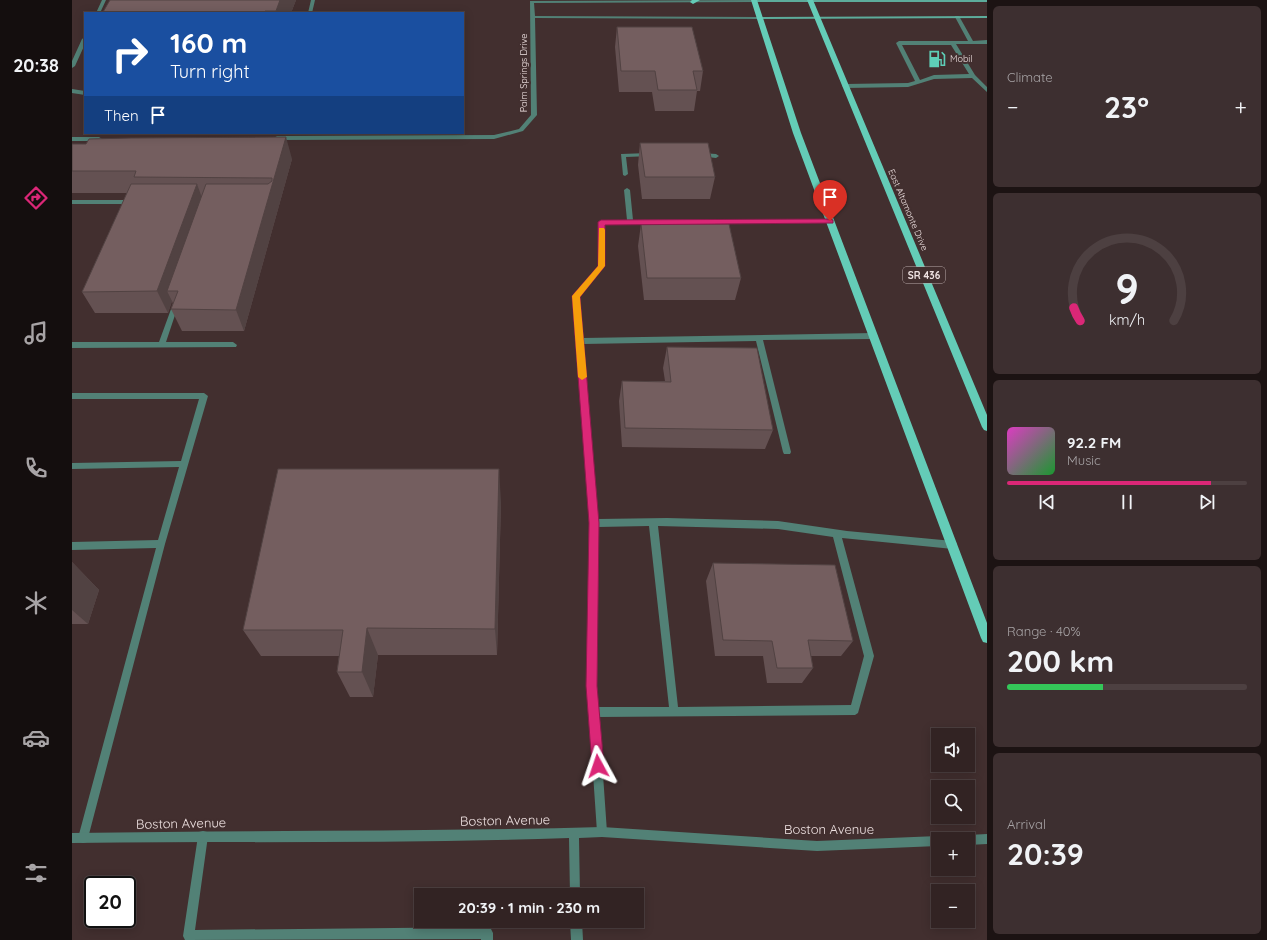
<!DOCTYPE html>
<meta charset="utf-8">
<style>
:root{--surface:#322323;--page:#3d2f30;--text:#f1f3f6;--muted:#a8a4a6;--line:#4d4041;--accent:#db2777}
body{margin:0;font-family:Quicksand,sans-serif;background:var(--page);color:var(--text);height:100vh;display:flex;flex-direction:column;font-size:15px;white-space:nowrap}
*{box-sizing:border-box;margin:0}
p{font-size:13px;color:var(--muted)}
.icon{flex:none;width:22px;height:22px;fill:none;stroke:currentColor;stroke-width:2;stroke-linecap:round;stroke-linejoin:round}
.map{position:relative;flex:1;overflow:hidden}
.details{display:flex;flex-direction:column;gap:6px;padding:6px;background:#1c1313;width:280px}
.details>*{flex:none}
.banner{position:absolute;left:12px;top:12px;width:380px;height:122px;border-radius:0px;box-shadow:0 2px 10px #0003,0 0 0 1px var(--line);background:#1a4fa0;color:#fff;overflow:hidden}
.tools{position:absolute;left:859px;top:728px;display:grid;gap:8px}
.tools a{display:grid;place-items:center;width:44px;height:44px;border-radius:0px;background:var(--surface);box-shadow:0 2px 10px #0003,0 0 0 1px var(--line);font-size:20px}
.speed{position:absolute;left:12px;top:876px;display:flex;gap:8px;font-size:20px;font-weight:700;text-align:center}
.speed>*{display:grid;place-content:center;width:52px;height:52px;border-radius:50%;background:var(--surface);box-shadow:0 2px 10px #0003,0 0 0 1px var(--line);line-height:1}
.speed .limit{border:2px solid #111;border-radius:6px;background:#fff;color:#111}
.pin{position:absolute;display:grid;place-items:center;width:34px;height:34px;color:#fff;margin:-41px -17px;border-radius:50% 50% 50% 0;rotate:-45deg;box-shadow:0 0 4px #0007}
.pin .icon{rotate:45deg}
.me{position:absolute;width:44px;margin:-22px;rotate:355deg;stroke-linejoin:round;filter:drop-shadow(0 0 3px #0008)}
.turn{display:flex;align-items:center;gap:14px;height:84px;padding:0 20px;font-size:18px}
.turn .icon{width:52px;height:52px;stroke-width:2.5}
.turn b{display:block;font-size:28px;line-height:34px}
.then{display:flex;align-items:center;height:38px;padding:0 20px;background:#0003;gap:8px;font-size:15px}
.big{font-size:30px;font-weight:700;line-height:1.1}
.details .card{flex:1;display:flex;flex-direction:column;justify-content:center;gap:6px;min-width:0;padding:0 14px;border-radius:6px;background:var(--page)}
.details .dial{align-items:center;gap:0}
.dial svg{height:104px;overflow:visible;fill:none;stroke:var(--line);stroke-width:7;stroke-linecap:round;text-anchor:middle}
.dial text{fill:var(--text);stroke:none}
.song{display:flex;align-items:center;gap:12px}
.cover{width:48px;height:48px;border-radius:6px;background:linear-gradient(135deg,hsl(310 70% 55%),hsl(130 70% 35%))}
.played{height:4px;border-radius:2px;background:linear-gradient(90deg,var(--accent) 85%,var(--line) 85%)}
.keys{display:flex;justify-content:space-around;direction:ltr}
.heat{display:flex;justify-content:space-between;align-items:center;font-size:22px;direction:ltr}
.charge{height:6px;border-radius:3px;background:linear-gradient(90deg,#34c759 40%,var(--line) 0)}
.trip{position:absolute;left:342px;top:888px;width:230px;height:40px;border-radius:0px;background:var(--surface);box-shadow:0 2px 10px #0003,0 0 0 1px var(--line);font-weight:700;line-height:40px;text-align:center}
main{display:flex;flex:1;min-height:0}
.tab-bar{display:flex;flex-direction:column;width:72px;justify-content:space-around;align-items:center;background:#140e0e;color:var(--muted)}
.tab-bar .icon{width:28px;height:28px}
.tab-bar .selected{color:var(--accent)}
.tab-bar b{font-size:18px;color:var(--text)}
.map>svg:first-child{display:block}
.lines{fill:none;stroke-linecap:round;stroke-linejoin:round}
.service{fill:#528176;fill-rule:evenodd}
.minor{fill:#528176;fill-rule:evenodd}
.secondary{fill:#5dac9b;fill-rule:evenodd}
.primary{fill:#64ccb7;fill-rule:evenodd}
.wall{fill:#645152}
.shaded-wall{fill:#514242}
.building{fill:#745e5f;stroke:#514242}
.route{fill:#db2777;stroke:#8e194d}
.slow{fill:#f59e0b}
.labels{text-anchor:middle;stroke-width:4;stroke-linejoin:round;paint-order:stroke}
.far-poi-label{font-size:9px;fill:#eee1e1;stroke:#422f2f;text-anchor:start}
.far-street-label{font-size:9px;fill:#eee1e1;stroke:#422f2f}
.shield{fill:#422f2f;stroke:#baacac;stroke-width:1}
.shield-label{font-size:10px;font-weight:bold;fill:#eee1e1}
.near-street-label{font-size:13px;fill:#eee1e1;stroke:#422f2f}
</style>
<main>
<nav class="tab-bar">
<b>20:38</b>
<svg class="icon selected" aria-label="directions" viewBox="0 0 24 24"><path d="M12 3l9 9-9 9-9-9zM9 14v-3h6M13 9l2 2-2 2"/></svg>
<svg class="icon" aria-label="music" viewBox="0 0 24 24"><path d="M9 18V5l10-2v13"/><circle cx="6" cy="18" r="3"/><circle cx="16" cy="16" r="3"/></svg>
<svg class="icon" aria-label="phone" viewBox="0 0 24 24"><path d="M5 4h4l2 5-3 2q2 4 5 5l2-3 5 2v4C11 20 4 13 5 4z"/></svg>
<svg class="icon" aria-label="climate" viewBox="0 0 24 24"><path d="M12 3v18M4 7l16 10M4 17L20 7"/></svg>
<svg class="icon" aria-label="car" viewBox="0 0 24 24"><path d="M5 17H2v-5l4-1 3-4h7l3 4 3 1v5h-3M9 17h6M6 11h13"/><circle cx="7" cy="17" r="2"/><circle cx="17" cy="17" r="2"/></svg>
<svg class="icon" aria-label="filters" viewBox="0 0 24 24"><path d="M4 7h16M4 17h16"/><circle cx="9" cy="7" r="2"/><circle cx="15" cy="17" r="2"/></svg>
</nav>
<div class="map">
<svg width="915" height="940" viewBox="0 0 915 940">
<rect width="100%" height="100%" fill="#422f2f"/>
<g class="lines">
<path class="service" d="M30,0H34L28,13H24Z
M239,0H243L240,13H236Z
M883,16H887L901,41L915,40V44H884L903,75L915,87V92L900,78L862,79L836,87L773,88L770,86L773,84L836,83L843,81L824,43L827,41H896L883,17ZM830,45H879L897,74L862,75L848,80Z
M13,37V44L3,66L0,68V61L10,39Z
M0,89L13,91V95L0,93Z
M577,153L580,155L579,156L554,157L556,174L553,176L551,175L549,154Z
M629,153L644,154L647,156L644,158L627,156L626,155Z
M555,188L558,190L561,220L758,219L761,221L758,223L532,224L533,266L507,296L511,338L802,333L806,336L802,339L691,340L719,452L718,454H712L711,452L684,341L511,344L526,519L595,518L706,521L775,531L881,541L884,542L885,545L884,548L881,549L770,538L802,656L786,713L783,715L527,717L535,832L534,836L530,837L526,836L525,832L515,686L518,523L501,296L527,266V221L555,220L552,190ZM577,526L597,707H526L525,686L526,527ZM586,526L706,529L761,537L792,656L779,705L606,707Z
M0,200H61L64,202L61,204H0Z
M102,301H106L107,303L94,342H161L165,345L164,347L0,348V342H87Z
M0,393H132L136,396L93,544L16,838L15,842L11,843L7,842L6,838L84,548L0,550V542L86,540L107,467L0,469V463L109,461L127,399H0Z
M131,831L135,832L136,836L123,930L415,927L419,929L421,933V940H409V939L113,940L111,936L126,836L127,832Z"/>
<path class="minor" d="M684,0V2H682L462,3L463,16L687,17L689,18L687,19L463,18L465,115L451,131L422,139L205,140L202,138L205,136L422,135L447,129L459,115L458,1Z
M0,137H27L30,139L27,141H0Z
M530,827L745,841L866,836L870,839H866V846L745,851L530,837L507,838L508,895H498L497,838C331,844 166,841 0,843V833C177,830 353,832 530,827Z
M915,834V844L896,845V839H891L892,836L896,835Z
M498,921H510L511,940H499Z"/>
<path class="secondary" d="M680,0H915V2H680Z
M915,16V18L687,19L685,18L687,17Z"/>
<path class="primary" d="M620,0H628L621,4L618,2Z
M679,0H685L729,133L915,623V643L911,642L909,638L721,133Z
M735,0H741L915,415V431L912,430L910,427Z"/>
</g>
<path class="wall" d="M224,0L219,13H32L31,12Z
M545,27L631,71L628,91H625L622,111H583L580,92H547L543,47Z
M568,143L643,177L638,199H570L566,165Z
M0,144L220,159L172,331H110L99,309L101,304L100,301L96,313H23L10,292L55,193H0Z
M569,224L669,278L663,300H572L566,246Z
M595,347L701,430L693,449L550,447L547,401L550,381H593L591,368Z
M429,502L425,655H306L301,697H278L265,672L267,656H189L171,630Z
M0,562L27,590L16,624H0Z
M641,563L781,641L769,656H739L741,668L730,683H695L691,656H643L634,581Z"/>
<path class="shaded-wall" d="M208,0H224L219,13H205L204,11Z
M214,137L220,159L172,331L164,310Z
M125,184L133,206L95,291L100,301L96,313L85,291Z
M427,469L429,502L425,655L423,629Z
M0,562L27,590L16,624L0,610Z
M295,628L306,655L301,697L290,672Z"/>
<path class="building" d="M38,0H208L204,11H193L192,13H129L130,12H31Z
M545,27H620L631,71H621L625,90H586L583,71H549Z
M214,137L164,310L99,309L106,291H95L134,184H196L200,181V178L62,177L64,171H0V144H14L17,139L59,138Z
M568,143H636L643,177H573Z
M59,184H125L85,291L10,292Z
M569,224H657L669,278H575Z
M595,347L685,348L701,430L553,428L550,381L599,382Z
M206,469H427L423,629L295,628L290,672H265L271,630H171Z
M641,563L763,565L781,641L736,640L741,668H705L700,641L651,640Z"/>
<path class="route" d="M758,219L761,220V223L533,225V266L508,297L527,523L525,686L532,766L530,771L526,772L522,771L520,766L514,686L517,523L500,296L526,266V222L529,220Z"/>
<path class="slow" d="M527,228H532L533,230V266L508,297L515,377L510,380L506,377L500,296L526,266Z"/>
<defs>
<g id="fuel-bare" transform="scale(1.38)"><path d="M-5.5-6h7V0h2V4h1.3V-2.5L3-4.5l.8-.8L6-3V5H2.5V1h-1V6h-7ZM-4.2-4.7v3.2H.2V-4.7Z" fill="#5eceb7" stroke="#422f2f" stroke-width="2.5" paint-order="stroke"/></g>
</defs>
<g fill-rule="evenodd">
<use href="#fuel-bare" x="865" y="59"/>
</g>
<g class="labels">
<g class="far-poi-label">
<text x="878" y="62">Mobil</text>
</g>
<g class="far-street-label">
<text transform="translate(452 73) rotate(-90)" y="3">Palm Springs Drive</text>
<text transform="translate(836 210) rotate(67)" y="3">East Altamonte Drive</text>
</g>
<rect class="shield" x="831" y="267" width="42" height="16" rx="3"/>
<g class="shield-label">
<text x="852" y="279">SR 436</text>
</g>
<g class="near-street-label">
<text transform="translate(433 820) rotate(-1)" y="5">Boston Avenue</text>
<text transform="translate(109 823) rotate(-1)" y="5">Boston Avenue</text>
<text x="757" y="834">Boston Avenue</text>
</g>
</g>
</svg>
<div class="tools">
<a><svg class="icon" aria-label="sound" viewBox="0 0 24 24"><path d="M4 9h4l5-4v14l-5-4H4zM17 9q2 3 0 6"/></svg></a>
<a><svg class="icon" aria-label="search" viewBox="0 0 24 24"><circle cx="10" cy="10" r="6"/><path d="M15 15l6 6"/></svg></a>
<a>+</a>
<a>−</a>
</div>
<div class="speed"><div class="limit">20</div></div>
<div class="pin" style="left:758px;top:221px;background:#d93025"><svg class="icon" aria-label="arrive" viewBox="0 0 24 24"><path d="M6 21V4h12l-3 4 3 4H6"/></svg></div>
<svg class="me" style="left:526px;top:766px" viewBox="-20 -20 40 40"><path d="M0-17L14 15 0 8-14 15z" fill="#db2777" stroke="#fff" stroke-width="4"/></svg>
<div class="trip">20:39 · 1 min · 230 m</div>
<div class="banner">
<div class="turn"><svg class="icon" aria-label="right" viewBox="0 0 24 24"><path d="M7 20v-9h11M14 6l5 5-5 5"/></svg><div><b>160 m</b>Turn right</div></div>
<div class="then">Then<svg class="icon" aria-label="arrive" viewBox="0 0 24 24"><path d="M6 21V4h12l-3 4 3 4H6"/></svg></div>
</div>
</div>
<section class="details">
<div class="card"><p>Climate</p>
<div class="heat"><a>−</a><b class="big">23°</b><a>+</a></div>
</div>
<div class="card dial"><svg viewBox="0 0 100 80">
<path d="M14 69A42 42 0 1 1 86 69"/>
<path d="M14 69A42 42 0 0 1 9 59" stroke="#db2777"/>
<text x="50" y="56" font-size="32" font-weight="700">9</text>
<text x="50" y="72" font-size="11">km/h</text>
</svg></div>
<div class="card">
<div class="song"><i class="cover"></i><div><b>92.2 FM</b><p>Music</p></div></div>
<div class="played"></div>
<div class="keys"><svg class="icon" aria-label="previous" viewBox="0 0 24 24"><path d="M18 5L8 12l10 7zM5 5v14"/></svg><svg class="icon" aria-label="pause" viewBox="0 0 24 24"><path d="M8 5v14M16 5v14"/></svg><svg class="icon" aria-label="next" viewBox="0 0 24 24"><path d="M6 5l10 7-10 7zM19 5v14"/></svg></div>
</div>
<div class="card"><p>Range · 40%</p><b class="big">200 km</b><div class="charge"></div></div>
<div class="card"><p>Arrival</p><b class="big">20:39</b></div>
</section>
</main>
